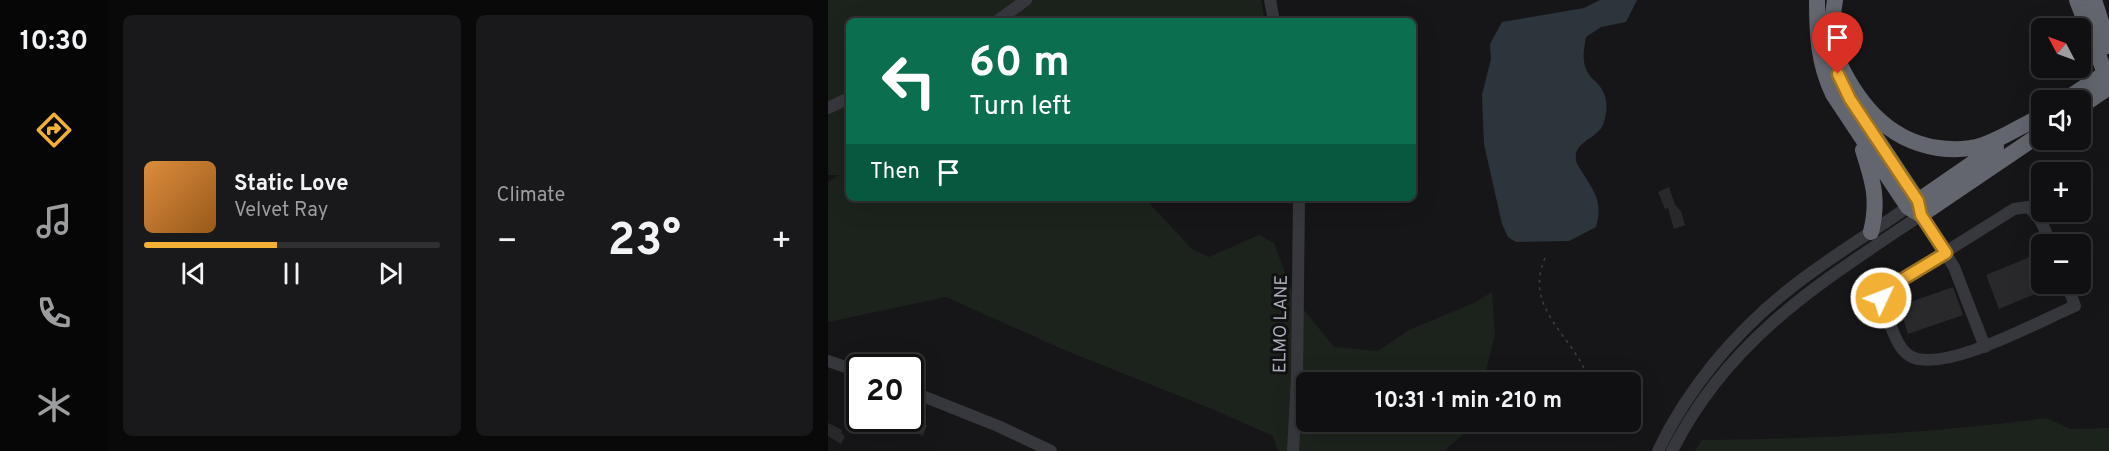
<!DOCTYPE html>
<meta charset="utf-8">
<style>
:root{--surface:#101012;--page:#19191b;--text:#f1f3f6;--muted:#9c9d9f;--line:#303032;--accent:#f2b134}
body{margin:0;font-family:Overpass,sans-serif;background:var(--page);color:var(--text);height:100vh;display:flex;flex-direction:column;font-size:22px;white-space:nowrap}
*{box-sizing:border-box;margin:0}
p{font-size:20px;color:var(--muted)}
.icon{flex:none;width:33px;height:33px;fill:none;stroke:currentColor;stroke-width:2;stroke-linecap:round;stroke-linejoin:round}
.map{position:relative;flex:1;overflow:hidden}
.panel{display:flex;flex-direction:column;gap:15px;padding:15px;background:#09090a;width:720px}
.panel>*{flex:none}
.hud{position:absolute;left:18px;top:18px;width:570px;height:183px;border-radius:9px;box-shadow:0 6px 24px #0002,0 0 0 2px var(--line);background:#0b6e4f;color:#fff;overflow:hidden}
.needle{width:39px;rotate:311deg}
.tools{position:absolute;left:1203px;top:18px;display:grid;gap:12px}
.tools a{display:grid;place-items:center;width:60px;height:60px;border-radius:9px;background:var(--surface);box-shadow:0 6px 24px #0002,0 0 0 2px var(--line);font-size:30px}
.speed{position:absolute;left:18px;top:354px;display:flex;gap:12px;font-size:30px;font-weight:700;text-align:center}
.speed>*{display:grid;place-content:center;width:78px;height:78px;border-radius:50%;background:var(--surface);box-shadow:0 6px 24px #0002,0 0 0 2px var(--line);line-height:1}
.speed .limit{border:3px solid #111;border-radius:9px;background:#fff;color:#111}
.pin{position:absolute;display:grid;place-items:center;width:51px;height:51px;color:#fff;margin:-62px -26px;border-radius:50% 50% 50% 0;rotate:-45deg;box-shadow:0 0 6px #0007}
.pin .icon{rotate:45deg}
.me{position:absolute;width:66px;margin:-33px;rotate:47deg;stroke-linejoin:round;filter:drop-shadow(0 0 4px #0008)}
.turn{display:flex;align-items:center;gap:21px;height:126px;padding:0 24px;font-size:27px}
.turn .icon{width:78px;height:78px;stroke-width:2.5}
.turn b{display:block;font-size:42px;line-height:51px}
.then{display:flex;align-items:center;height:57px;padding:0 24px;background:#0003;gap:12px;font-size:22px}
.big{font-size:45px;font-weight:700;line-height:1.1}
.panel .tile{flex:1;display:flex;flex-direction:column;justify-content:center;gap:9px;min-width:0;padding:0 21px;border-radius:9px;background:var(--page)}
.song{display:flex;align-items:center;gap:18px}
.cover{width:72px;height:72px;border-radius:9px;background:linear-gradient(135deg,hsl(30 70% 55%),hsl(30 70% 35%))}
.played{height:6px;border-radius:3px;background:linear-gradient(90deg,var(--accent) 45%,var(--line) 45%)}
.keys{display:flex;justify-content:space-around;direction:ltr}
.heat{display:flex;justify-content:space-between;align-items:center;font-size:33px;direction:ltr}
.panel .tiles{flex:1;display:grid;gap:15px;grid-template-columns:repeat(2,1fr)}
.trip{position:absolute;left:468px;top:372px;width:345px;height:60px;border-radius:9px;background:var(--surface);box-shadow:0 6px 24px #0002,0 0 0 2px var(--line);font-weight:700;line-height:60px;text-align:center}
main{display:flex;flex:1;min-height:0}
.tabs{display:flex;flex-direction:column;width:108px;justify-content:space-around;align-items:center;background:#060607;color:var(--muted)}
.tabs .icon{width:42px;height:42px}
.tabs .current{color:var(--accent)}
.tabs b{font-size:27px;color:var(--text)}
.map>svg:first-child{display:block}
.green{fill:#1c231d}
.water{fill:#2c353c}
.building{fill:#29292c}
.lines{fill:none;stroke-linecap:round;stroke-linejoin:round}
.path{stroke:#3d3f44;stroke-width:1.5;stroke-dasharray:3 4.5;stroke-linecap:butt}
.minor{stroke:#37383d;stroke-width:12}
.highway{stroke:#63666e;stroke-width:16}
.highway-bridge{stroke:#63666e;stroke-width:16}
.route-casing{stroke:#9d7322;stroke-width:15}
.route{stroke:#f2b134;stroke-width:10}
.labels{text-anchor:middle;stroke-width:6;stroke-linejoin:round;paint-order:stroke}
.street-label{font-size:18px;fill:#a8adb8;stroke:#111113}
</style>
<main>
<nav class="tabs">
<b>10:30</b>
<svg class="icon current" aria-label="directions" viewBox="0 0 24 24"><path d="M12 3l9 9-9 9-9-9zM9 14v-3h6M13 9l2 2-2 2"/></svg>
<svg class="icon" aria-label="music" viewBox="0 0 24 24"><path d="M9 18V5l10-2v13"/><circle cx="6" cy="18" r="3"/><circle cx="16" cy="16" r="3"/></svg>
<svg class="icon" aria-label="phone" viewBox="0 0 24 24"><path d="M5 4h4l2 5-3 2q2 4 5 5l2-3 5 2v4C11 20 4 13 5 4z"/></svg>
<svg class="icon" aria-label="climate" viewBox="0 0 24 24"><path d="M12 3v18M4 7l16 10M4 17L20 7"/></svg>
</nav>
<section class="panel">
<div class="tiles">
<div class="tile">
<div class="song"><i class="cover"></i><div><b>Static Love</b><p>Velvet Ray</p></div></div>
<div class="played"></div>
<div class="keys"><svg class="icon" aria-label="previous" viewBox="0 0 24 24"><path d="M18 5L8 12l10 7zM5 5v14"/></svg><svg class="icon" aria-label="pause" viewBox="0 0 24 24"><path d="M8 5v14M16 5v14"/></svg><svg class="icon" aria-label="next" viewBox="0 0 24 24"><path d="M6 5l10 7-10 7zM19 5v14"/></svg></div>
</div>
<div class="tile"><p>Climate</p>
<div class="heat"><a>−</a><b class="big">23°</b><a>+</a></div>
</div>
</div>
</section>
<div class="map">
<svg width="1281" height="451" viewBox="0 0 1281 451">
<rect width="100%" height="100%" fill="#161618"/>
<path class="green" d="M0,0H433L437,21H21V198H316L364,249L381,257L431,235L446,243L467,299L506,347L550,351L581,330L646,303L664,292L667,335L655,382H478V422H642L639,431L616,451H450L445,436L384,409L239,351L118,297L0,322V182L11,175H0Z
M1219,418L1242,429L1281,428V451H867L874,440C989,439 1105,433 1219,418Z"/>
<path class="water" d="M772,0H809L798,22L773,27L758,37C756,49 753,61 760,73C762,77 766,80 769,83C780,95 780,107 776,122C772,139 745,140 748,160C748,164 752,168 754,172C767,192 775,203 768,227L741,241L688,242L680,237L674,224L656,144L654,95L663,59L662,44L674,22L756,8Z"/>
<path class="building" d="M841,187L847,205L853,211L857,225L846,229L840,208L837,209L830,192Z
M1214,252V284H1231L1171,309L1158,275Z
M1125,287L1135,315L1080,334L1071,306Z
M84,418L99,425L95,436L79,429Z
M0,423L14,430L13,433L17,436L13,444L0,436Z"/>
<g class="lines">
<path class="path" d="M717,258C694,311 749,337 761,382
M763,424V422"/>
<path class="minor" d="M442,0L446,21
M169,21L198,0
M0,108L21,98
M1223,244C1217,231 1213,216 1200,207L1186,209L1060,288C1050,297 1054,306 1059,317C1065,330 1069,348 1082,356C1115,375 1213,320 1247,306L1239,284
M0,361L32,372
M82,391L170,426L223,451
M465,451L469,377L471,198
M830,451C859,390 906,333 959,291C997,260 1040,235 1080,207
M844,451C901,338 992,283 1093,215L1126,267L1157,347"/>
<path class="highway" d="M989,0C989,33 990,63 1005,94L1080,207L1093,215
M1007,0C1003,21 1004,41 1008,62
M1249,0L1271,57
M1266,0L1281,46
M1006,52C1026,98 1056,140 1110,148C1125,150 1140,150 1155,145C1176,138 1194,125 1214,116
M1237,100L1281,71
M1252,107L1281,87
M1031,112L1090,201L1093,215
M1035,150C1045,181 1051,200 1043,232
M1081,207L1168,147
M1093,215L1214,133"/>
<path class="highway-bridge" d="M1271,57L1281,85"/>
</g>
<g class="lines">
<g class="route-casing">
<path id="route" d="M1010,74L1022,99L1090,201L1093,215L1118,253L1060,288L1055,292L1053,298"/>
</g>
<use href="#route" class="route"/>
</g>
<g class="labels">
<g class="street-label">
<text transform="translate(452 324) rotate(-89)" y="6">ELMO LANE</text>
</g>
</g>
</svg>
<div class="tools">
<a><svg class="needle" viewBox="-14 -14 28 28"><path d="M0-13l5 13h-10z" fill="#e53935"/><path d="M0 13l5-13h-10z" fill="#9c9d9f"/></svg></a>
<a><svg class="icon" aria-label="sound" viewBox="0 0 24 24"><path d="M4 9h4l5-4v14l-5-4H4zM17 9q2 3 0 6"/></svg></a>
<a>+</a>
<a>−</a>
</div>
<div class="speed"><div class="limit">20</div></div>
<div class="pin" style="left:1010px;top:74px;background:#d93025"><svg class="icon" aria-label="arrive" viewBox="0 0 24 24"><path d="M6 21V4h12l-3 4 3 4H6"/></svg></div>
<svg class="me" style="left:1053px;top:298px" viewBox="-20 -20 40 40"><circle r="17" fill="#f2b134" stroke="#fff" stroke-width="3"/><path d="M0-11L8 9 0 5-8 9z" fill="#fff"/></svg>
<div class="trip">10:31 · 1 min · 210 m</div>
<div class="hud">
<div class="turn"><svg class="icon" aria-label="left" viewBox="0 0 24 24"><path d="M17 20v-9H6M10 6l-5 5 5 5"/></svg><div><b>60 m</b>Turn left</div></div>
<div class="then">Then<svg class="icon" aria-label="arrive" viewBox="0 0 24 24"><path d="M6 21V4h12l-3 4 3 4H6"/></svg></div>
</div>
</div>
</main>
